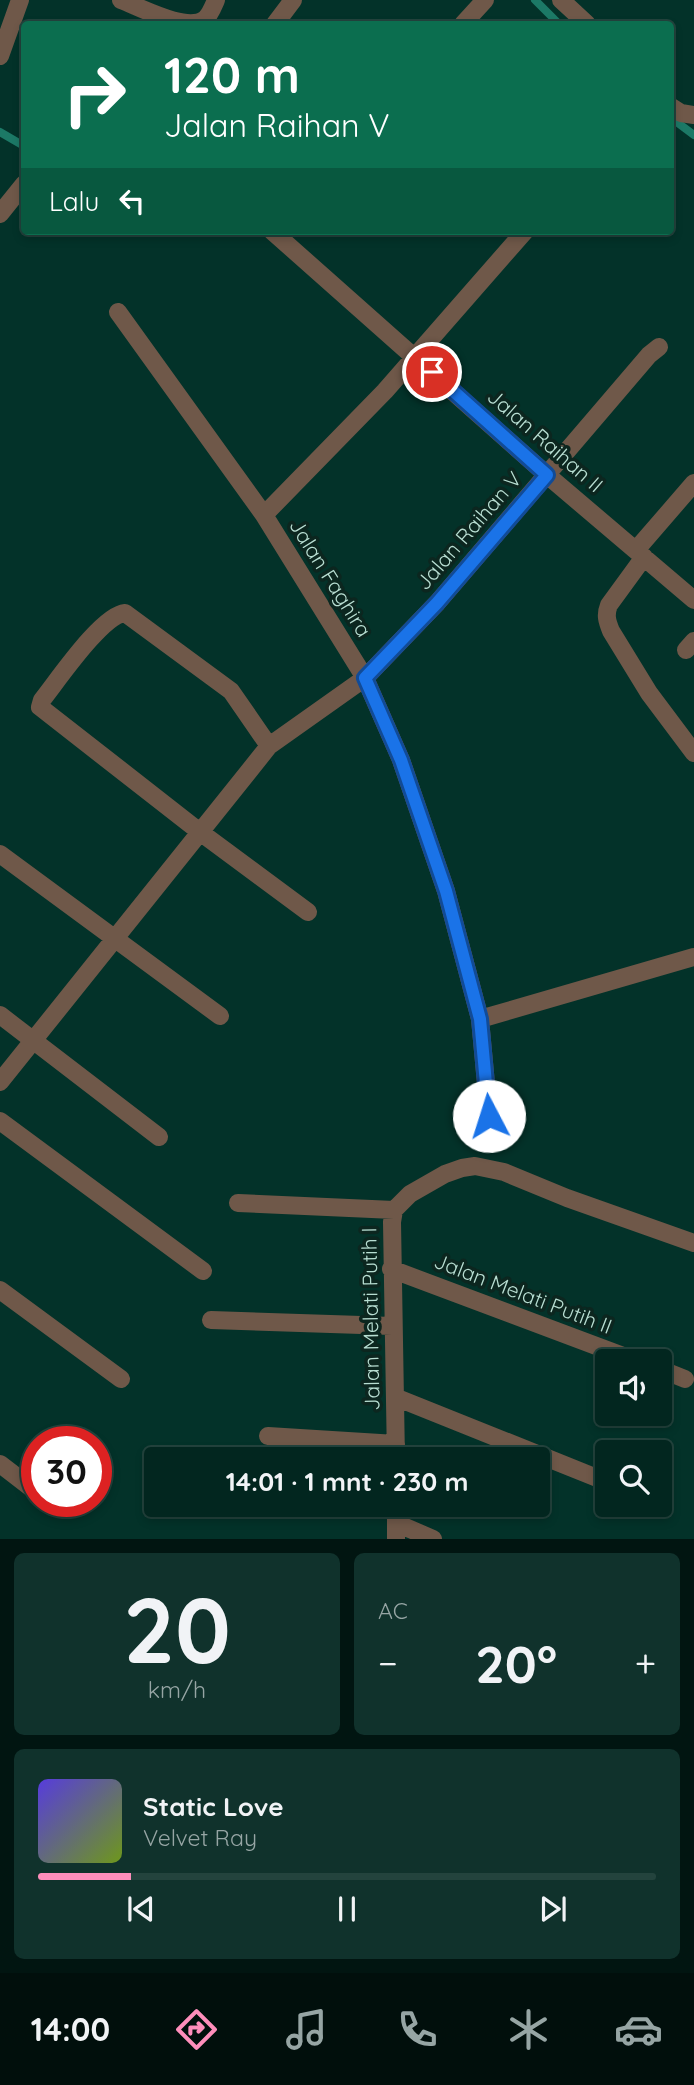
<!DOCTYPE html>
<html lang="id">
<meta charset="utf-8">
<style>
:root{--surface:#02261f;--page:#10322c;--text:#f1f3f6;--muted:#96a5a4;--line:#23433d;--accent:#fe8ebb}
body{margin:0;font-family:Quicksand,sans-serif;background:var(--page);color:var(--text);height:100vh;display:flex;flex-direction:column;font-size:26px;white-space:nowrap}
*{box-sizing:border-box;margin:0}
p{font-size:23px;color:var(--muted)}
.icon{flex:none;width:38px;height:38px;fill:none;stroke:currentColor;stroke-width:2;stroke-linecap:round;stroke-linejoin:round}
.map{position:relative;height:1539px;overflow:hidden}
.drawer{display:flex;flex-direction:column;gap:14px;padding:14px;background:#011511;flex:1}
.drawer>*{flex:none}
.hud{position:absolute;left:21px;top:21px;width:653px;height:214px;border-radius:7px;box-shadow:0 4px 10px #0003,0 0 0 2px var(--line);background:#0b6e4f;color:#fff;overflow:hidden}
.fabs{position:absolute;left:595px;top:1349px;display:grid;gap:14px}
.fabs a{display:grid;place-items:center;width:77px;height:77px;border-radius:7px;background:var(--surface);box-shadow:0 4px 10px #0003,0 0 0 2px var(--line);font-size:35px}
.speed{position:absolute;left:21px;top:1426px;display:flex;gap:14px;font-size:35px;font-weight:700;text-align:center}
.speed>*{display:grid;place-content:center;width:91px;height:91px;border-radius:50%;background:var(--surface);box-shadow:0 4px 10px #0003,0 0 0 2px var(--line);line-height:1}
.speed .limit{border:10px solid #d22;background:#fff;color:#111}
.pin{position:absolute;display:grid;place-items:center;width:60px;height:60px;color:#fff;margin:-30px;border:4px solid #fff;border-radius:50%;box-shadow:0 2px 7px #0007}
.me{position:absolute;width:77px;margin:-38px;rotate:355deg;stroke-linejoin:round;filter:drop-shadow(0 0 5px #0008)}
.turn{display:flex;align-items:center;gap:24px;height:147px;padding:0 28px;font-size:32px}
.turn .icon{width:91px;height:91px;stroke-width:2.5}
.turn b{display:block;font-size:49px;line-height:60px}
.then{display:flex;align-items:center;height:66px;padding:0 28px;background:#0003;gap:14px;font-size:26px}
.big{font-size:52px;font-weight:700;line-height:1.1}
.drawer .widget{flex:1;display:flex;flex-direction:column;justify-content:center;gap:10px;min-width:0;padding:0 24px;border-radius:10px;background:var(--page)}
.drawer .dial{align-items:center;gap:0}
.dial b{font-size:91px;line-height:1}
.song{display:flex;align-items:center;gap:21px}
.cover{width:84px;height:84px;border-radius:10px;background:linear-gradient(135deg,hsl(250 70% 55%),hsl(80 70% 35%))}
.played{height:7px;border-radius:4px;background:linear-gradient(90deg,var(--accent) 15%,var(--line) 15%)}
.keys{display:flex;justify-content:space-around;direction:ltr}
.heat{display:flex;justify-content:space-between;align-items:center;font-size:38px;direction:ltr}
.drawer .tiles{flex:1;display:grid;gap:14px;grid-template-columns:1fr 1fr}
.widget:last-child{grid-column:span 2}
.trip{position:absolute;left:144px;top:1447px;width:406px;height:70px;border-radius:7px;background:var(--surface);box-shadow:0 4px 10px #0003,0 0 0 2px var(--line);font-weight:700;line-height:70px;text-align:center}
.dock{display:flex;height:112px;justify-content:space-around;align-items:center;background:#010f0c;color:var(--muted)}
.dock .icon{width:49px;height:49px}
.dock .selected{color:var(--accent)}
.dock b{font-size:32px;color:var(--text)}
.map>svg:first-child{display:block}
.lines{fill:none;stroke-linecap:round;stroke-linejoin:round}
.stream{stroke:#1c7966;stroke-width:8}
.street{stroke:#6f5849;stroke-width:18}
.route-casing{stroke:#114b97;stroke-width:18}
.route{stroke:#1a73e8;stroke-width:12}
.labels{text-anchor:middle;stroke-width:7;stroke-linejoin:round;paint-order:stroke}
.street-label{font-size:21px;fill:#b8ded2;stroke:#0c261f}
</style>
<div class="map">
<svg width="694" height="1539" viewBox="0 0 694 1539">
<rect width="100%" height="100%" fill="#033229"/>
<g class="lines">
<path class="stream" d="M535,0L559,24
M670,117L694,135
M0,132L24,146"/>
<path class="street" d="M121,0C140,7 187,33 205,19C210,15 213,7 216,0
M561,0L587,24
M275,24L293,0
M463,24L485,0
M0,56L20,0
M670,106L681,113L694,115
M0,214L24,184
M272,231L547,475L694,600
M118,312L264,515L365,678L401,760L446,891L480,1019L489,1116
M264,515L385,391L525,231
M636,550L694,483
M644,557L609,605C605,615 607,621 611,631L649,693L694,753
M686,650L694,641
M269,746L231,691L125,613C102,615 58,680 42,700L40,707L200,832L308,912
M0,854L220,1016
M0,1015L159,1137
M480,1019L694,957
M0,1082L269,746L365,678L437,603L649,355L659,347
M0,1121L203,1271
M238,1203L394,1210
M391,1269L639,1362
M0,1290L121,1379
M211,1320L392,1326
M660,1369L685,1379
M395,1397L602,1480
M268,1436L396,1444
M396,1460L392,1222L394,1210L410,1194L445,1174L462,1168L475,1166L504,1172L567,1198L694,1243
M0,1464L34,1490
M396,1523L433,1539
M396,1539V1505"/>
</g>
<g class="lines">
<g class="route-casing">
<path id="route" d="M432,372L547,475L437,603L365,678L401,760L446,891L480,1019L489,1116"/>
</g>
<use href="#route" class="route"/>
</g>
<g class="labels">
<g class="street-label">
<text transform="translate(545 441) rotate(41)" y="7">Jalan Raihan II</text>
<text transform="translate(469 531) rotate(-49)" y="7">Jalan Raihan V</text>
<text transform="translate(330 578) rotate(58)" y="7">Jalan Faghira</text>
<text transform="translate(523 1294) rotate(21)" y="7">Jalan Melati Putih II</text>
<text transform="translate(371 1319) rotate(-91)" y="7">Jalan Melati Putih I</text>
</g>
</g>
</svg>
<div class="fabs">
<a><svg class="icon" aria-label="sound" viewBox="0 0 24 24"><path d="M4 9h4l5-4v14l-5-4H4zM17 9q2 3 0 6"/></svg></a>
<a><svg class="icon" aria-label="search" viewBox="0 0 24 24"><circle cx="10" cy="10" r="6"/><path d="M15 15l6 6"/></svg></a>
</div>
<div class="speed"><div class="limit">30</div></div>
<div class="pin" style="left:432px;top:372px;background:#d93025"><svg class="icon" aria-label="arrive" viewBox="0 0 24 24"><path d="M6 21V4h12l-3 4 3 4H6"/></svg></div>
<svg class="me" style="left:489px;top:1116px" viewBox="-20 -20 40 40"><circle r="19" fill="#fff"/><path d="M0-13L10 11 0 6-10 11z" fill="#1a73e8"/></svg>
<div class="trip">14:01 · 1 mnt · 230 m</div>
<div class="hud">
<div class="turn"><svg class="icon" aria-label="right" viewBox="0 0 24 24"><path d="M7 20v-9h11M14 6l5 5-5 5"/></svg><div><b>120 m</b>Jalan Raihan V</div></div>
<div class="then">Lalu<svg class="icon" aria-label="left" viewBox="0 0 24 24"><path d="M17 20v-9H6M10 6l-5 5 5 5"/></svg></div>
</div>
</div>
<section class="drawer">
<div class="tiles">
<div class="widget dial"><b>20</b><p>km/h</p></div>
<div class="widget"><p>AC</p>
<div class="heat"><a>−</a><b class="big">20°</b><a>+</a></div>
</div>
<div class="widget">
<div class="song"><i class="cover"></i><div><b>Static Love</b><p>Velvet Ray</p></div></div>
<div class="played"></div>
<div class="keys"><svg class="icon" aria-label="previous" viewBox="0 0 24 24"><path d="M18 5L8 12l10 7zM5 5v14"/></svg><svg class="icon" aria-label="pause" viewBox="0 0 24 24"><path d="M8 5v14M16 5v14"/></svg><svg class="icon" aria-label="next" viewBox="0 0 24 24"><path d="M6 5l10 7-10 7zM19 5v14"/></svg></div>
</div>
</div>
</section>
<nav class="dock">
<b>14:00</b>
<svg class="icon selected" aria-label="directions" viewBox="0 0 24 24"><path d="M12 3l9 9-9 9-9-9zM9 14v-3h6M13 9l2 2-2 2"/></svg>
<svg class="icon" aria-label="music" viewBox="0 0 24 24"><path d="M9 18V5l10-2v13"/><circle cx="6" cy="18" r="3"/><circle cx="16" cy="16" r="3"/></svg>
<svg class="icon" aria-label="phone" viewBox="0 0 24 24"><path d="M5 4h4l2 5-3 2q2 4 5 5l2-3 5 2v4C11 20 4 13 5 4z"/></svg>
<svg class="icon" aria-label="climate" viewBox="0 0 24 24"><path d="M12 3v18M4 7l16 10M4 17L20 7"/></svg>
<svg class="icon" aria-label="car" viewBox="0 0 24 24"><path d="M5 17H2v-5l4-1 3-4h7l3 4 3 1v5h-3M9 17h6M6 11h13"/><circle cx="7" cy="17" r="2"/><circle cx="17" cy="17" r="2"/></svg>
</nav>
